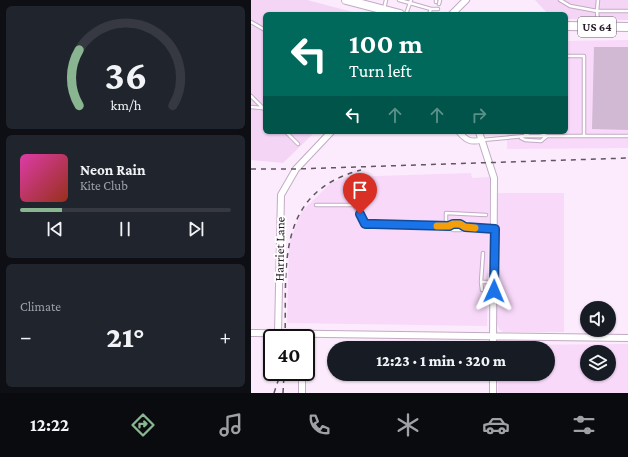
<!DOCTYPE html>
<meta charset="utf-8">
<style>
:root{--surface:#171b24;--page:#20242c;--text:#f1f3f6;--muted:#9ea1a6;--line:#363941;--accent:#89b591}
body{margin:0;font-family:"Crimson Pro",serif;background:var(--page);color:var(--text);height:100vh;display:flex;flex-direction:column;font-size:15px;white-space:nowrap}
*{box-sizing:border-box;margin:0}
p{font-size:13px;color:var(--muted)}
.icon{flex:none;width:22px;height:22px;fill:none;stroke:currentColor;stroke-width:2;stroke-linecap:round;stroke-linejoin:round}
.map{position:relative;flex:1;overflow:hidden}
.details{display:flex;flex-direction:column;gap:6px;padding:6px;background:#0d0f14;width:251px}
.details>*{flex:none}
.hud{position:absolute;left:12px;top:12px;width:305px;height:122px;border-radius:6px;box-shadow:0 1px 3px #0004;background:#00695c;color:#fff;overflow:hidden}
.controls{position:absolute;left:329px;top:301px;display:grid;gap:8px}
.controls a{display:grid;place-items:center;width:36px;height:36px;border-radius:50%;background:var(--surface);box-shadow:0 1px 3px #0004;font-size:20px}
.speed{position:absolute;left:12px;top:329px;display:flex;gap:8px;font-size:20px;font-weight:700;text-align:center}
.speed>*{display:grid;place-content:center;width:52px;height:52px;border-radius:50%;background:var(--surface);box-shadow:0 1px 3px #0004;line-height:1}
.speed .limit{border:2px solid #111;border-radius:6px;background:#fff;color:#111}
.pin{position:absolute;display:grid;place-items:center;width:34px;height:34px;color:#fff;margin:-41px -17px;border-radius:50% 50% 50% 0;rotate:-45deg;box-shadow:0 0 4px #0007}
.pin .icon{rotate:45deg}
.me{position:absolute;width:44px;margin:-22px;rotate:1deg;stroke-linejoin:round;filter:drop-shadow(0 0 3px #0008)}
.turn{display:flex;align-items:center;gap:14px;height:84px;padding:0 20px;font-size:18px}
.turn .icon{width:52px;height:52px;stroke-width:2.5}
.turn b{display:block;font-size:28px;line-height:34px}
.lanes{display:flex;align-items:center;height:38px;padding:0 20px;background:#0003;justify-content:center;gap:20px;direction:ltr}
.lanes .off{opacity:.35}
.big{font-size:30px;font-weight:800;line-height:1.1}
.details .card{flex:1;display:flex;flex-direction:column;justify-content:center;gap:6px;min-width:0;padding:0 14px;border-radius:6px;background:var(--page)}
.details .dial{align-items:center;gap:0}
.dial svg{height:104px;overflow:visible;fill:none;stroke:var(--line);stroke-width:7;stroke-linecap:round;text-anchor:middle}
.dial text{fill:var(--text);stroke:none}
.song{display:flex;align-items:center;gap:12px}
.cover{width:48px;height:48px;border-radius:6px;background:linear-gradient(135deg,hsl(320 70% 55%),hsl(10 70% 35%))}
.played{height:4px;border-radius:2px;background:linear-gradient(90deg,var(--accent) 20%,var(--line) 20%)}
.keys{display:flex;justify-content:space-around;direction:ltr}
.heat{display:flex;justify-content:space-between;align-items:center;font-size:22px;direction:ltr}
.trip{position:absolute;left:76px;top:341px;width:228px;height:40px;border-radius:20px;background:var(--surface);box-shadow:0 1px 3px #0004;font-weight:800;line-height:40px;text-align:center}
.dock{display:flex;height:64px;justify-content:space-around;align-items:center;background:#090b0e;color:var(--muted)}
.dock .icon{width:28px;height:28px}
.dock .selected{color:var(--accent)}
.dock b{font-size:18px;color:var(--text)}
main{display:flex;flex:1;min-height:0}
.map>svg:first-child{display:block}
.built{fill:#f8d9fa;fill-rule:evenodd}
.green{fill:#f4d5f6}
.building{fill:#d1b8d3}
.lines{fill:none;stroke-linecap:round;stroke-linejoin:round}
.service-casing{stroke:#c3aac5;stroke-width:4.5}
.minor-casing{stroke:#c3aac5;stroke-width:7}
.tertiary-casing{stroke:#c3aac5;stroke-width:8}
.primary-casing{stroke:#c3aac5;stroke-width:10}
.service{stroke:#fff;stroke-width:2.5}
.minor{stroke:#fff;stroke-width:5}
.tertiary{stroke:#fff;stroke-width:6}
.primary{stroke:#fff;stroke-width:8}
.rail{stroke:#605561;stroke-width:1.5;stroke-dasharray:5 5;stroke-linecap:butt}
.route-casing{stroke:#114b97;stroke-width:10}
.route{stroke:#1a73e8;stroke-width:7}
.slow{stroke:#f59e0b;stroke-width:7}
.labels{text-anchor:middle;stroke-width:4;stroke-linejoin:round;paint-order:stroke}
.shield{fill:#fff;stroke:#686268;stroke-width:1}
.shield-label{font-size:12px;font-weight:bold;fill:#271e28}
.street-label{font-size:13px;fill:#271e28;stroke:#fff}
</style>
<main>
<section class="details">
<div class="card dial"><svg viewBox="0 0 100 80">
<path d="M14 69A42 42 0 1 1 86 69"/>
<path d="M14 69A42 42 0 0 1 14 26" stroke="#89b591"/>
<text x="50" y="56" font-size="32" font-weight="700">36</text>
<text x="50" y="72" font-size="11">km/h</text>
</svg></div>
<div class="card">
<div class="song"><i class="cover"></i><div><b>Neon Rain</b><p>Kite Club</p></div></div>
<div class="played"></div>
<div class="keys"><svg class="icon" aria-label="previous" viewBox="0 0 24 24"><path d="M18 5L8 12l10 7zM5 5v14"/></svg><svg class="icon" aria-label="pause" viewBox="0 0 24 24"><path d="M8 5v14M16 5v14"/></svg><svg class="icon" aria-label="next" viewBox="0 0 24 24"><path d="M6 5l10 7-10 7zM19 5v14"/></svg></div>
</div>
<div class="card"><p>Climate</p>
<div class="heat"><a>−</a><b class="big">21°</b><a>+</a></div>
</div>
</section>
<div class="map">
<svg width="377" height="393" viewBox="0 0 377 393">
<rect width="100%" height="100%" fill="#fbebfc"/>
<path class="built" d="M377,40V148L256,149V132H315V41Z
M220,173L221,178L239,177L236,326L36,323L38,245L41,235L51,211L80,183L95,177Z
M246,193H313V332H252L248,329L246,323Z
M377,344V393H247V374H297V348H248V345ZM336,352H358V374H336Z"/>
<path class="green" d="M0,0H56L109,14H14V132H64L32,163L0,160Z
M284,0H377V20L315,19V14H297Z"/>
<path class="building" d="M343,47H377V130L341,129Z"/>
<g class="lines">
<g class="service-casing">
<path id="service" d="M148,0L159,3L160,0
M309,0L319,6L346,11L347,0
M185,2V0
M188,4L189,0
M133,9L135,0
M180,9H187
M155,14L159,3L180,9L178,14
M0,22L14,30
M347,24L346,11H377
M315,56H333V136
M0,96L14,110
M0,107L11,108
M35,132L47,144
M274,135C279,131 288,132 294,134
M270,138L274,140L290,141L296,136
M231,140L274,136H377
M65,205H103L114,223L198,226C204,222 208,223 214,227
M195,226V213L235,215
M198,226L202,230H209L214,227L242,229
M232,253L230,282H241
M230,282L231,290"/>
</g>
<g class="minor-casing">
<path id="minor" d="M208,132C215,140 220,143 230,140"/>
</g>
<g class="tertiary-casing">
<path id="tertiary" d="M201,14L215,0
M228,132L243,178L242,348
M0,333L377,338
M30,338L27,333L30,195L45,169L80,132
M51,393V372
M242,393V374"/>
</g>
<g class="primary-casing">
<path id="primary" d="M95,0L149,14
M315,26L377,27"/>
</g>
<use href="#service" class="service"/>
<use href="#minor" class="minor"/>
<use href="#tertiary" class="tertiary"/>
<use href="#primary" class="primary"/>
<path class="rail" d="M0,169H45L377,158
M34,338C36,267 23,193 110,170
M23,393L30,372
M32,393L33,375"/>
</g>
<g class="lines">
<g class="route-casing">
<path id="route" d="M109,214L114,224H123L198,226L202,224H209L214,227L244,229L243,291"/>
</g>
<use href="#route" class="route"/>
<path class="slow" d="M186,226H198L202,224H209L214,227L224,228"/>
</g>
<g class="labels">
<rect class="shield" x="327" y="17" width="38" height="20" rx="3"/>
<g class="shield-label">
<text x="346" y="31">US 64</text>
</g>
<g class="street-label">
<text transform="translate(28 249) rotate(-89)" y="5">Harriet Lane</text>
</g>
</g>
</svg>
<div class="controls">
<a><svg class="icon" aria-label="sound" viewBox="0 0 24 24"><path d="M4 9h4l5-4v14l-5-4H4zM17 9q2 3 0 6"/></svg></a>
<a><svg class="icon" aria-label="layers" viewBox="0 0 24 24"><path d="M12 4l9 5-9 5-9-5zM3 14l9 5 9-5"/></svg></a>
</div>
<div class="speed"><div class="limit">40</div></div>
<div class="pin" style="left:109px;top:214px;background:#d93025"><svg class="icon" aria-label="arrive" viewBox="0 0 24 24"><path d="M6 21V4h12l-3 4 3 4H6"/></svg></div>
<svg class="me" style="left:243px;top:291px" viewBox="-20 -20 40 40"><path d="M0-17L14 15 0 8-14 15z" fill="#1a73e8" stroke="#fff" stroke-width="4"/></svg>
<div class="trip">12:23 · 1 min · 320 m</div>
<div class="hud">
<div class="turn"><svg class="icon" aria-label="left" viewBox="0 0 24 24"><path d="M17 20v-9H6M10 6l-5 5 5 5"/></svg><div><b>100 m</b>Turn left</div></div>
<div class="lanes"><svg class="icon" aria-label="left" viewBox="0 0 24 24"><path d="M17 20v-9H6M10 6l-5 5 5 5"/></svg><svg class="icon off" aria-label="ahead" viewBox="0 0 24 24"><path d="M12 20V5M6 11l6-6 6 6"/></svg><svg class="icon off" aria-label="ahead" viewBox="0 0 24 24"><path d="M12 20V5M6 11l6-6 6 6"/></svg><svg class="icon off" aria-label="right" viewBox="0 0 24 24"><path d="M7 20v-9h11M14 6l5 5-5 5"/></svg></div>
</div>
</div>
</main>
<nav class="dock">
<b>12:22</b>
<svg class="icon selected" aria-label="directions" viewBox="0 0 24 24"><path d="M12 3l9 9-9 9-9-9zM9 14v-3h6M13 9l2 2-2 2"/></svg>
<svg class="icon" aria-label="music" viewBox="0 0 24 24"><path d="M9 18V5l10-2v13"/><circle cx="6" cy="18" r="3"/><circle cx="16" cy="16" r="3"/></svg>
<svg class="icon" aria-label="phone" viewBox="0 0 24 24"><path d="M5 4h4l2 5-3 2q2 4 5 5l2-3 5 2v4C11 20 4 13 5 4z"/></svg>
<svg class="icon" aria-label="climate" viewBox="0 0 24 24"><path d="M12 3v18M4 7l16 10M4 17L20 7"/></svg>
<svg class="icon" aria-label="car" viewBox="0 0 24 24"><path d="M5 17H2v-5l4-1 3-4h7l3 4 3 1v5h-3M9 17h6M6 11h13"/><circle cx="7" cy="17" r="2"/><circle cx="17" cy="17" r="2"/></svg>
<svg class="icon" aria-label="filters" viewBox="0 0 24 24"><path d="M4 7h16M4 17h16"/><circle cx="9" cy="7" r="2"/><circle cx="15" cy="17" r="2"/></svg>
</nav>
